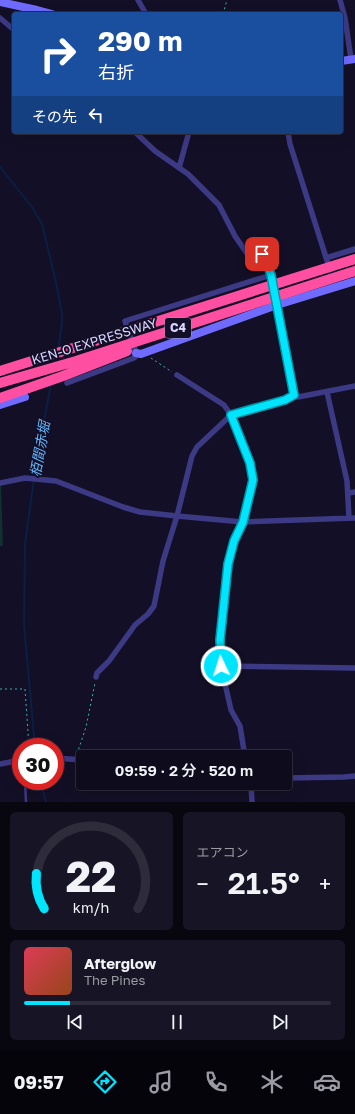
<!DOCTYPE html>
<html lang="ja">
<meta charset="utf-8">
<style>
:root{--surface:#0e0b1c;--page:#171425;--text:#f1f3f6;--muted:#9b9ba3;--line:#2e2b3b;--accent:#00e5ff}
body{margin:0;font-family:"Golos Text","Noto Sans JP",sans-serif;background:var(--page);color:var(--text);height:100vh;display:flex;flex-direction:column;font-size:15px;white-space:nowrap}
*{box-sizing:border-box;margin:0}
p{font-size:13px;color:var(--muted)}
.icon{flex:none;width:22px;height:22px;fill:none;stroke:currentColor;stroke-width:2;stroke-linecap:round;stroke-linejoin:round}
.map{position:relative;height:802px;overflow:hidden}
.details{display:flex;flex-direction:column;gap:10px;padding:10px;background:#08060f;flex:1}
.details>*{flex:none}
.top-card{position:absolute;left:12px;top:12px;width:331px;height:122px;border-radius:4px;box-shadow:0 4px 16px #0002,0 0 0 1px var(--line);background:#1a4fa0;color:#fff;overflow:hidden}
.speed{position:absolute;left:12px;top:738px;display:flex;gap:8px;font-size:20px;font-weight:700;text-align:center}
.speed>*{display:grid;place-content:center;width:52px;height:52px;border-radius:50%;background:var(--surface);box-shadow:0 4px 16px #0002,0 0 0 1px var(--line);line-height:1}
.speed .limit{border:6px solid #d22;background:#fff;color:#111}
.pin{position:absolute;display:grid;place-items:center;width:34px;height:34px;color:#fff;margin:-17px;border-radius:8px;box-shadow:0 2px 6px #0006}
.me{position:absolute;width:44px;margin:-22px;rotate:356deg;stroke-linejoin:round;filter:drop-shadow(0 0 3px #0008)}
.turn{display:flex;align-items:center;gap:14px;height:84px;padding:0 20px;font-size:18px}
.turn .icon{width:52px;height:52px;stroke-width:2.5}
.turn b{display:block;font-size:28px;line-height:34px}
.then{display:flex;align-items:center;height:38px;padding:0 20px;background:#0003;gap:8px;font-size:15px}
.big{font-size:30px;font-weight:600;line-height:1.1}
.details .widget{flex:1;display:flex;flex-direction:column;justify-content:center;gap:6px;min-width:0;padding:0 14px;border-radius:6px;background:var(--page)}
.details .dial{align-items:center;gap:0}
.dial svg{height:104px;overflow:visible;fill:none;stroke:var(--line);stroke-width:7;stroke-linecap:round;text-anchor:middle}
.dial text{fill:var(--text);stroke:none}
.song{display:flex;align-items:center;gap:12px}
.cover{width:48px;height:48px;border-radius:6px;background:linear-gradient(135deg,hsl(350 70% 55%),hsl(20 70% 35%))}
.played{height:4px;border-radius:2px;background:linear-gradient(90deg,var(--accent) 15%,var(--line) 15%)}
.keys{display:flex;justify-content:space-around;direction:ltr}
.heat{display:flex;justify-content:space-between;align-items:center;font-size:22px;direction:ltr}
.details .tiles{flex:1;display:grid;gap:10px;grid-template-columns:1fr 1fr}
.widget:last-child{grid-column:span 2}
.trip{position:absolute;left:76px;top:750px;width:216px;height:40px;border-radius:4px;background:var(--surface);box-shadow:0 4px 16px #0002,0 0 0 1px var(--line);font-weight:600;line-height:40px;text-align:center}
.tab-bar{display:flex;height:64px;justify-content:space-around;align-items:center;background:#06040b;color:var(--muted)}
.tab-bar .icon{width:28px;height:28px}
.tab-bar .current{color:var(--accent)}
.tab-bar b{font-size:18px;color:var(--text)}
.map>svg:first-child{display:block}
.green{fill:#12302f}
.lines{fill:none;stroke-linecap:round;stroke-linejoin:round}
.stream{stroke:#0a1f44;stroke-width:2}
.path{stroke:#2fb8b0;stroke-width:1;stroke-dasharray:2 3;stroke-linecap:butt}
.lane{stroke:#3d3a85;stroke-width:2.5}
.street{stroke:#3d3a85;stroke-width:5.5}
.secondary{stroke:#6f6bff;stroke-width:8}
.highway-bridge{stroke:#ff4fa3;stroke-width:10}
.route-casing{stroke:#0095a6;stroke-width:10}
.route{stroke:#00e5ff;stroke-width:7}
.labels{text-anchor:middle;stroke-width:4;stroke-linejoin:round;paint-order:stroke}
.shield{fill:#130f26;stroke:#9e99be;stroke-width:1}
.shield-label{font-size:12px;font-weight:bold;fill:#d9d4ff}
.street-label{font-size:13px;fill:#d9d4ff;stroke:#130f26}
.water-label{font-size:14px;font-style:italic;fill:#62b6ff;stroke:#130f26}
</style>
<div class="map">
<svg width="355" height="802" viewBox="0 0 355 802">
<rect width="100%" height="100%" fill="#130f26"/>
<path class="green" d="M0,486H1L3,546H0Z"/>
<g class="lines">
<path class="stream" d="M0,167L32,207L42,224L56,282L62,314V324L58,349
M35,747L24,624L25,544L35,472L51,383
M40,781L46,802"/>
<path class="path" d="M223,14L227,0
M151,358L172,372
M0,689H25L29,747
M77,754L86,727L95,683"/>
<path class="lane" d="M25,781L26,802"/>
<path class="street" d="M138,0L146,14
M340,0L345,18L351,59
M0,18L14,30
M135,132L155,151L188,174L219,205L235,236L248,255L262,254L264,255L271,275L294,395
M288,132L290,144L330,270
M179,168L189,132
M326,258L355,249
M177,375L224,405L231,415L250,463L253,480L243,522L234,541L228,564L220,640L221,666L231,710L240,726L245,757
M67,383L134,358L137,355L125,321L271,275
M327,392L347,481L349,518
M0,483L25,478L56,481L123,507L140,512L177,516L243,522L355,518
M348,493L355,492
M221,666L355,668
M96,677L97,673L109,661L135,625L148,614L154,606L163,561L177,516L192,456L197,447L231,415L285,400L294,395L298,397L355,386
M55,758L83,760
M0,764L21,760
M285,778L344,777L355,776
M251,783L252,802"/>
<path class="secondary" d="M0,2L37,10L52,14
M341,61L355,59
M136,353L141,354L277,305L355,281
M0,405L25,397"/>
<path class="highway-bridge" d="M0,371L355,259
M0,383L76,361L355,271
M0,398L63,376L127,351"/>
</g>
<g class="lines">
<g class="route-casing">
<path id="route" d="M221,666L220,640L228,564L234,541L243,522L253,480L250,463L231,415L285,400L294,395L271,275L264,255L262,254"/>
</g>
<use href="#route" class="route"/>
</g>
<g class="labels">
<rect class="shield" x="165" y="318" width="26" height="20" rx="3"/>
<g class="shield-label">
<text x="178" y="332">C4</text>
</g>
<g class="street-label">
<text transform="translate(94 341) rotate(-17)" y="5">KEN-O EXPRESSWAY</text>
</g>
<g class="water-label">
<text transform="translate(40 449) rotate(-80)" y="5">栢間赤堀</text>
</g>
</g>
</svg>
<div class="speed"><div class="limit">30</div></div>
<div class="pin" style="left:262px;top:254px;background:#d93025"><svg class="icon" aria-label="arrive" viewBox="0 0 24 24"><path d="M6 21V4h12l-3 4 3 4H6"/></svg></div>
<svg class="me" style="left:221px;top:666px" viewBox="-20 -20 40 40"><circle r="17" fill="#00e5ff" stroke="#fff" stroke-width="3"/><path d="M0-11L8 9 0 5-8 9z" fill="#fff"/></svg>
<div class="trip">09:59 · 2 分 · 520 m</div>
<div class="top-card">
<div class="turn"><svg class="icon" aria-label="right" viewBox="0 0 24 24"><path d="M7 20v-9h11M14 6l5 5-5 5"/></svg><div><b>290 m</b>右折</div></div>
<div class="then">その先<svg class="icon" aria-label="left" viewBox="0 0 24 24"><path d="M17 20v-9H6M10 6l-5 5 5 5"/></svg></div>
</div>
</div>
<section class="details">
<div class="tiles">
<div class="widget dial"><svg viewBox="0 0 100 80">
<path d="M14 69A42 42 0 1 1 86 69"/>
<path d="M14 69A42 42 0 0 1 8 42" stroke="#00e5ff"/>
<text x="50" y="56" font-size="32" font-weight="700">22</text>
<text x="50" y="72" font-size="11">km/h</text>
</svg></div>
<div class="widget"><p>エアコン</p>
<div class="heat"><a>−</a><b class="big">21.5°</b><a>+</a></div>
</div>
<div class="widget">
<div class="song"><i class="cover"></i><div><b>Afterglow</b><p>The Pines</p></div></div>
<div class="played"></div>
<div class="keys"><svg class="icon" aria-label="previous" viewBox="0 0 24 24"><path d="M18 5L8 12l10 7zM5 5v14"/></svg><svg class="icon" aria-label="pause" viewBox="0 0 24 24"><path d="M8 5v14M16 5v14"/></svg><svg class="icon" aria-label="next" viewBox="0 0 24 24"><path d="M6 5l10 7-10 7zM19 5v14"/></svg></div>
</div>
</div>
</section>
<nav class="tab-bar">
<b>09:57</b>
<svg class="icon current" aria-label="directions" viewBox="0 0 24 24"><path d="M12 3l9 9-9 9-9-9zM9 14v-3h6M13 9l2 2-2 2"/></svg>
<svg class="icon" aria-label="music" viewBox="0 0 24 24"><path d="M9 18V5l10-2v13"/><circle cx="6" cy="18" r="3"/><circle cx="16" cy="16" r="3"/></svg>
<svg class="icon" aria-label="phone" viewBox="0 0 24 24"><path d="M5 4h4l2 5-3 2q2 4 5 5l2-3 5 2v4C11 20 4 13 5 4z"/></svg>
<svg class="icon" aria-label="climate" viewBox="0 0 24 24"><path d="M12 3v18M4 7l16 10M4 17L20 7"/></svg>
<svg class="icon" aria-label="car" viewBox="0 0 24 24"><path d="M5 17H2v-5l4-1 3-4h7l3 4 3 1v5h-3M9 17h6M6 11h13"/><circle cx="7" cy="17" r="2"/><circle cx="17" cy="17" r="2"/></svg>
</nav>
